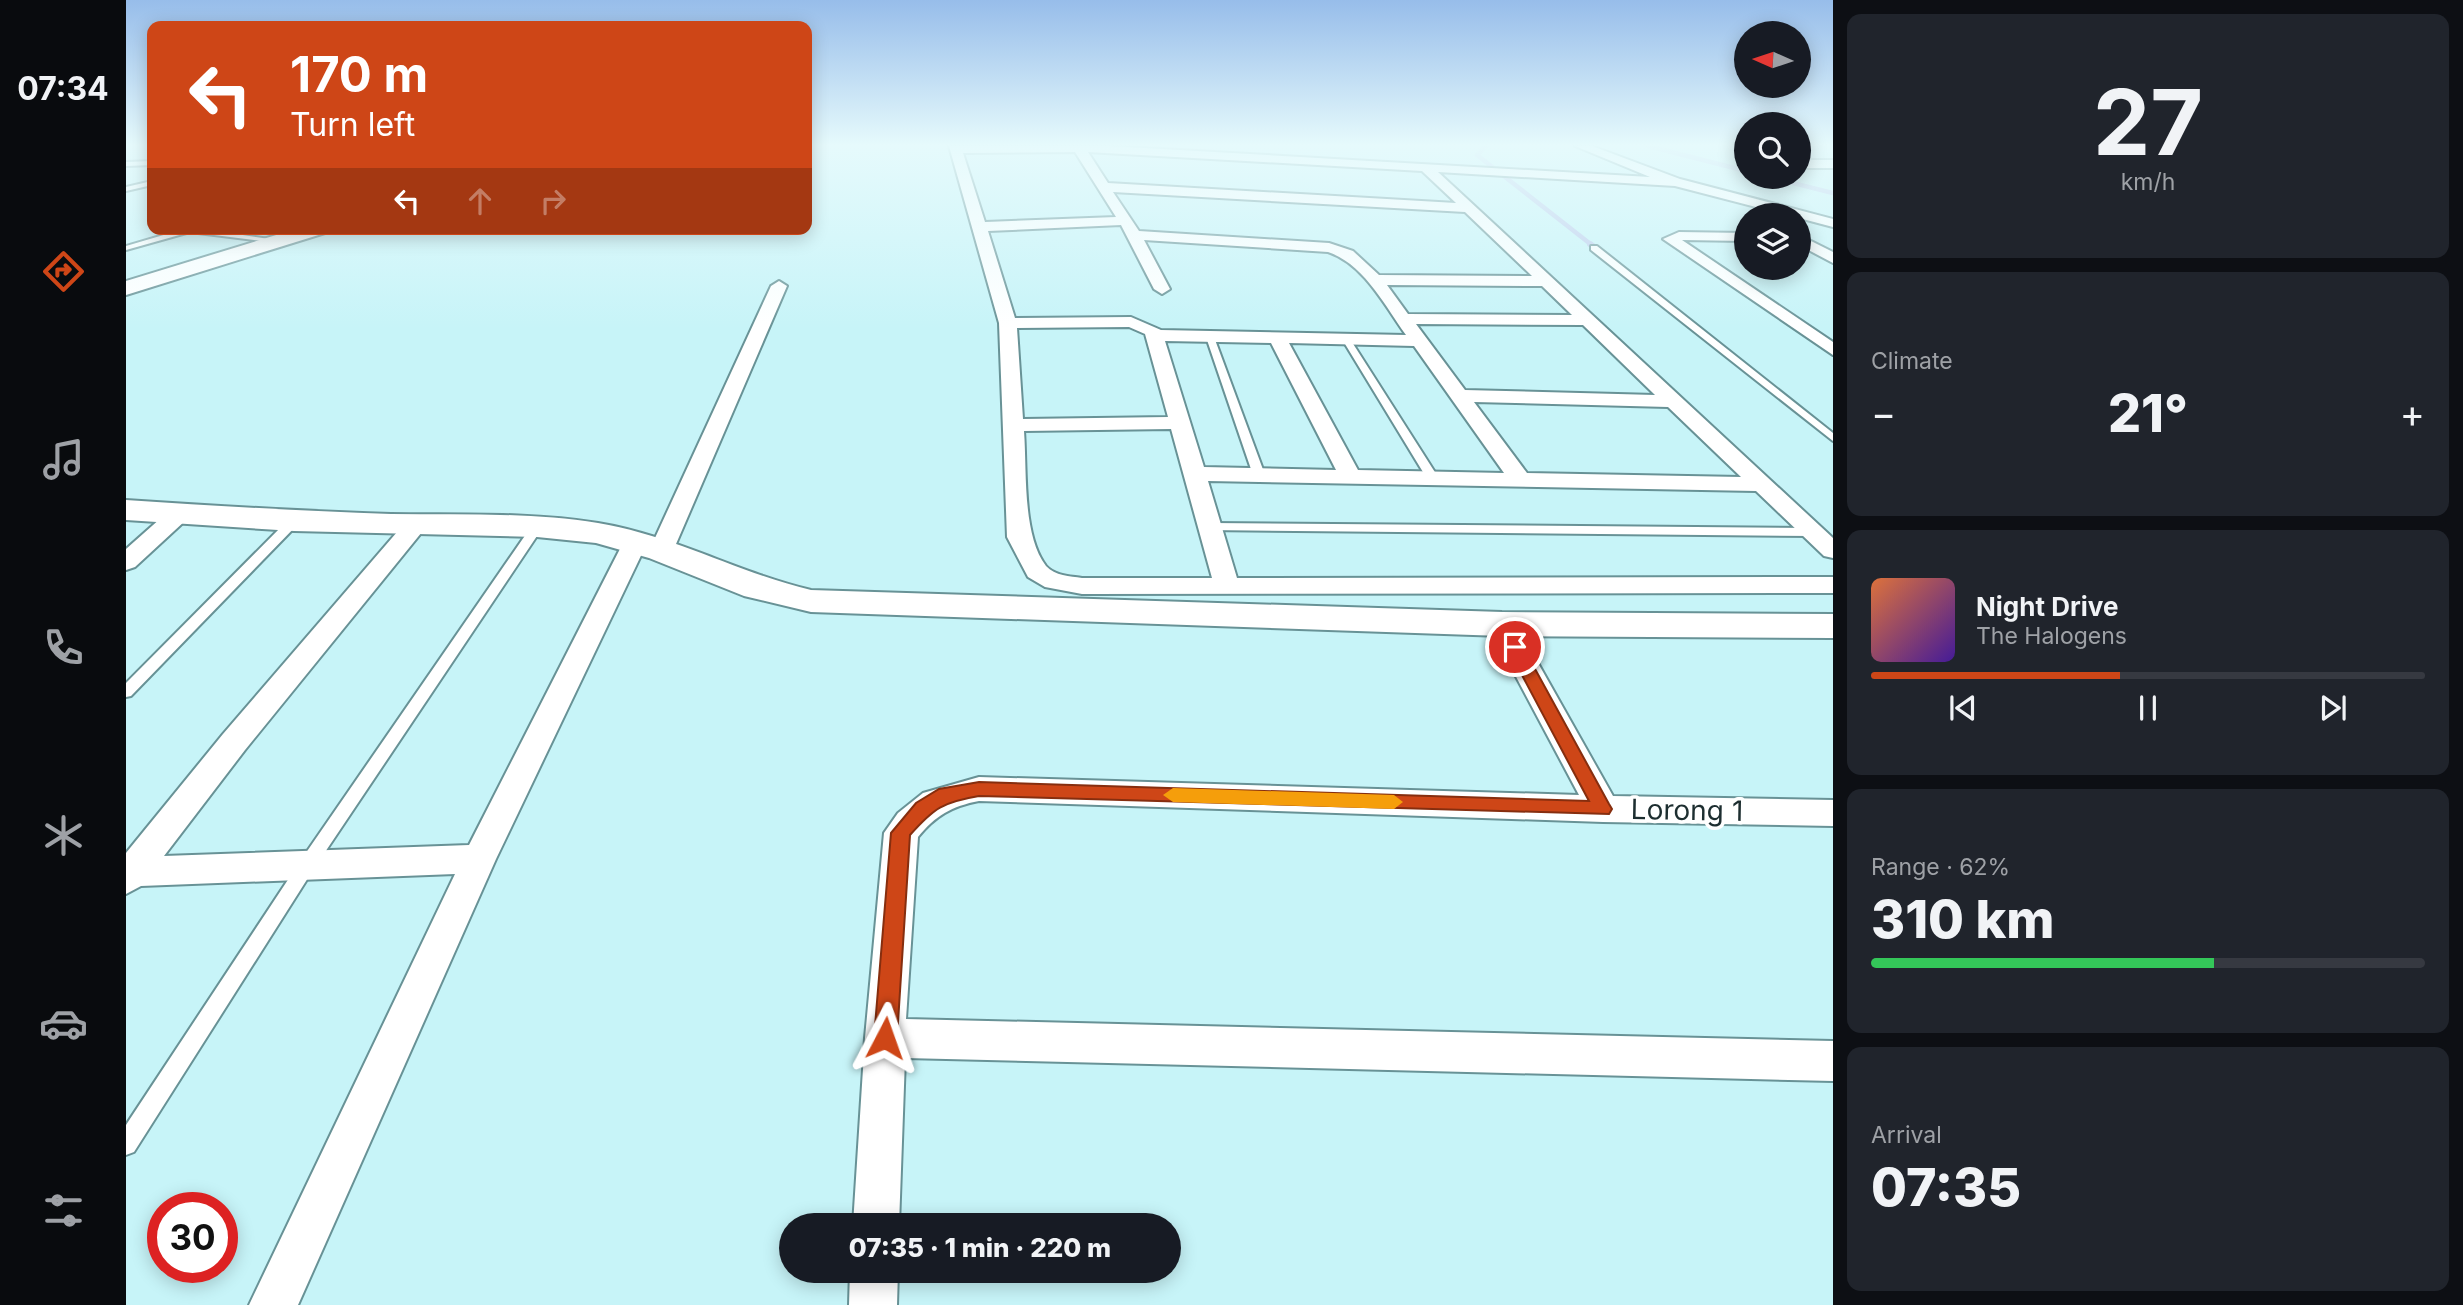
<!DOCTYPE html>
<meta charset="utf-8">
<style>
:root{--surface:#171b24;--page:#20242c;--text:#f1f3f6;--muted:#9ea1a6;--line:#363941;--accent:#ce4617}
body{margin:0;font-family:Inter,sans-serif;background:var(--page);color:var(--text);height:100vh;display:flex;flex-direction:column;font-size:26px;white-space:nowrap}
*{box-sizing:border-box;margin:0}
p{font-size:23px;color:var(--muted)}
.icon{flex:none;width:38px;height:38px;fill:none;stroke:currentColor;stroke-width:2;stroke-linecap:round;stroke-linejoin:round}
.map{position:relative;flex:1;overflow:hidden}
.sheet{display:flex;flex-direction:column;gap:14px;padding:14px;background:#0d0f14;width:630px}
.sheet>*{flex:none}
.guide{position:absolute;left:21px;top:21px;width:665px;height:214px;border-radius:14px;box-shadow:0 4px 18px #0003;background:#ce4617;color:#fff;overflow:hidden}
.needle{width:46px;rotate:273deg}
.fabs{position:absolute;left:1608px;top:21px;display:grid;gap:14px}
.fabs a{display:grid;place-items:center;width:77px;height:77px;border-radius:50%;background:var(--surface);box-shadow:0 4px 18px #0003;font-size:35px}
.speed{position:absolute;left:21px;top:1192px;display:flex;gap:14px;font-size:35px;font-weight:700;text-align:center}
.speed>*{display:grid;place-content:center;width:91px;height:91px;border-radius:50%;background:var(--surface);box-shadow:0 4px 18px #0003;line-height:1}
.speed .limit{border:10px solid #d22;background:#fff;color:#111}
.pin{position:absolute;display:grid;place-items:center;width:60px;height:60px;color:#fff;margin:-30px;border:4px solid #fff;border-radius:50%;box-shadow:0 2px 7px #0007}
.me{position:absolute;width:77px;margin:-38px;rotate:4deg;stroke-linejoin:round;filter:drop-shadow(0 0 5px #0008)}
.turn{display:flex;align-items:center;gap:24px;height:147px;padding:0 28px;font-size:32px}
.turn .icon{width:91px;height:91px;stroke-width:2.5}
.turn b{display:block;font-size:49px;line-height:60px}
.lanes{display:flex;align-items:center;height:66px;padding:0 28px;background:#0003;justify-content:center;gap:35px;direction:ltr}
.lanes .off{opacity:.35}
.big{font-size:52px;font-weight:800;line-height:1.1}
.sheet .widget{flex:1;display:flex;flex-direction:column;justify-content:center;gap:10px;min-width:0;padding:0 24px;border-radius:14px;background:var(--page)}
.sheet .dial{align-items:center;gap:0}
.dial b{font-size:91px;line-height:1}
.song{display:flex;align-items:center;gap:21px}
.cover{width:84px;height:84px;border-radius:10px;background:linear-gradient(135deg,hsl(20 70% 55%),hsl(260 70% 35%))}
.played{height:7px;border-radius:4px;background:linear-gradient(90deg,var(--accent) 45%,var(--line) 45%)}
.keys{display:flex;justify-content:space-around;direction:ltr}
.heat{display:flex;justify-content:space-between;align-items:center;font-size:38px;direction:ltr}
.charge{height:10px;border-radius:5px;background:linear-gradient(90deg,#34c759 62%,var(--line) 0)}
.trip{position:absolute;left:653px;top:1213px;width:402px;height:70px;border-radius:35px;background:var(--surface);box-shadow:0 4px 18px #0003;font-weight:800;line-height:70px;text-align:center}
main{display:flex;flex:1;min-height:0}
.menu{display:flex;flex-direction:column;width:126px;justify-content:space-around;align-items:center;background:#090b0e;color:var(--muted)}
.menu .icon{width:49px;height:49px}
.menu .on{color:var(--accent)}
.menu b{font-size:32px;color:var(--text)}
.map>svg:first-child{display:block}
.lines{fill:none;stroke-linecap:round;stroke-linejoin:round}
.stream-far1{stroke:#becbec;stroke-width:4.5}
.stream{stroke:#becbec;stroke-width:6}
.lane-casing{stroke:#689296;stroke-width:4}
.street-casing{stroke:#689296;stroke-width:4}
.secondary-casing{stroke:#689296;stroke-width:4}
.lane{fill:#fff;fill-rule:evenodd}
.street{fill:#fff;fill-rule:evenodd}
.secondary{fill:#fff;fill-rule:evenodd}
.route{fill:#ce4617;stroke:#862e0f;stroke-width:2}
.slow{fill:#f59e0b}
.labels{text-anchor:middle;stroke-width:7;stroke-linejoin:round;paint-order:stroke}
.near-street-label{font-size:28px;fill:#1d2e30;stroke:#fff}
</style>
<main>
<nav class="menu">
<b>07:34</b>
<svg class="icon on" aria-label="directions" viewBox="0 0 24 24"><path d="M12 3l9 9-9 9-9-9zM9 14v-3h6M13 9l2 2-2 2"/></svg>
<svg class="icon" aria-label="music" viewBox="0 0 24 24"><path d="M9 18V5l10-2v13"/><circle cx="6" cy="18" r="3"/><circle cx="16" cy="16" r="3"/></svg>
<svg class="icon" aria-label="phone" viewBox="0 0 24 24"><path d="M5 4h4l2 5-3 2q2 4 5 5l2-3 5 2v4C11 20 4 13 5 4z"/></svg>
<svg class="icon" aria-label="climate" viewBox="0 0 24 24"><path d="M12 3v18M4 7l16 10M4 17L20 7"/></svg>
<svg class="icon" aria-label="car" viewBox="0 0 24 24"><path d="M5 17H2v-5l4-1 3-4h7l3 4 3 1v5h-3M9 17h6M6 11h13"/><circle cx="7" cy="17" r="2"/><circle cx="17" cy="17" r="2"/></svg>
<svg class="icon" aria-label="filters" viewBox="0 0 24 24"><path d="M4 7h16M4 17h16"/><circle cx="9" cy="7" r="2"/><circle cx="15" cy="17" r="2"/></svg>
</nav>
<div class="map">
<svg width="1707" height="1305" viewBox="0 0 1707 1305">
<rect width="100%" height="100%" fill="#c7f4f8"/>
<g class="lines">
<path class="stream-far1" d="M1360,146L1351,155L1467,246
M1522,146L1620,171
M1643,177L1707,193"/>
<path class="stream" d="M1464,244L1476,253"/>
<g class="lane-casing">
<path id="lane" d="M26,161V165L0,166V162Z
M26,181V185L0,191V187Z
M58,229H76L157,241L153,243L64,232L0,250V246Z
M1465,246H1471L1707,433V441L1465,250Z
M1081,335L1088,337L1139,475L1137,477L1133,478L1127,475L1080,337Z
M1220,336L1224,339L1312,477L1310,479H1302L1300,477L1216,339Z
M168,517L172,518V524L5,696L0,697V683L164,518Z
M411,523L417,527L187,870L8,1152L0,1155V1125L175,860L407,524Z
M1084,523L1687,528L1693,532L1687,536L1080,530L1078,527L1080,524Z"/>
</g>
<g class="street-casing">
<path id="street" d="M823,146H983L1524,177L1449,146H1466L1554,179L1707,219V227L1673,218V215H1661L1549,186L1312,172L1707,538V558L1698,556L1630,491L1082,481L1111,578L1707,577V593L956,594L919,587L902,577L881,537L873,323ZM949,152L990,217L859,222L837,153ZM962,152L1296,171L1330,203L982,183ZM987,192L1339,212L1406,276L1253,275L1227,251L1203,243L1013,231ZM995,225L1028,289L1036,294L1044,289L1018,240L1202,252C1238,264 1259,306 1280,335L1035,330L1005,317L889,318L862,231ZM1261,285L1416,286L1446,315L1282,314ZM1290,324L1457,325L1529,395L1339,390ZM1003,327L1019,334L1042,417L897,419L891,328ZM1039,341L1145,343L1210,470L1078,467ZM1163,343L1288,346L1378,473L1232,470ZM1348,402L1542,407L1615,477L1401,473ZM1045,429L1086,578H956C944,576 929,576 920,566C896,535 901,470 898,431Z
M1673,160H1707V168H1673Z
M1553,232L1620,233V241L1556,240L1707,342V355L1537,239Z
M1673,235L1707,252V263L1673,245Z
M653,281L661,286L547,551L544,556H526L523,551L645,286Z
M52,508L60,510L64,515L60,520L9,567L0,570V549L44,510Z
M292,515L300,517L304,522L300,527L119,750L38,856L343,845L497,543L500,538H518L521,543L370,859L172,1305H123L329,874L15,886L0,894V853L97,734L284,517Z
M1376,615L1386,618L1390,624L1487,796L1707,800V826L1477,822L853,801C826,806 809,816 792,837L780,1019L1707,1041V1081L779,1058L773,1225H727L739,1038L758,833L772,813L797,793L853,777L1453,795L1362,624L1366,618Z
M724,1270H772L771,1305H723Z"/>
</g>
<g class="secondary-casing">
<path id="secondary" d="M170,229H202L199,233L0,295V281Z
M0,500C89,506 177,511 265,514C334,515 405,512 472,523C546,535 613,573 685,590L1376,612L1707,614V638L1376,636L685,612L618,596L523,558L470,543L411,537L168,531L0,520Z"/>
</g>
<use href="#lane" class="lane"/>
<use href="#street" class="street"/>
<use href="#secondary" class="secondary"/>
</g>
<linearGradient id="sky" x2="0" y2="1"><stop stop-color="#97bdea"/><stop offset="0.44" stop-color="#e6fafc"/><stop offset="1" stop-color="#e6fafc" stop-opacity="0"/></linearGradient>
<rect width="1707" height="329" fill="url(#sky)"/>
<path class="route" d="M1389,642L1397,647L1483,804L1486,809L1483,814L853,796C817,802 808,808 784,835L771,1038L767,1046L759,1049L751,1046L748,1038L765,833L790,803L813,789L853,782L1463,801L1381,647Z"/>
<path class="slow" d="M1047,788L1268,795L1277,802L1268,809L1047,802L1037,795Z"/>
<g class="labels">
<g class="near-street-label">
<text transform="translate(1561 810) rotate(1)" y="10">Lorong 1</text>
</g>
</g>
</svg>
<div class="fabs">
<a><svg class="needle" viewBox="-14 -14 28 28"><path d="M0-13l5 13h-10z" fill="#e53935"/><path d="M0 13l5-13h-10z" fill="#9ea1a6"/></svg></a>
<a><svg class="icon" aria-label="search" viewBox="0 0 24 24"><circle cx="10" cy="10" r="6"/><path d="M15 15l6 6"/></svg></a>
<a><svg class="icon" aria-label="layers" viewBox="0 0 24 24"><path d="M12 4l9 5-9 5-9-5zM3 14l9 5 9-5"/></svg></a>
</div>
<div class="speed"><div class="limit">30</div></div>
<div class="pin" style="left:1389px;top:647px;background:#d93025"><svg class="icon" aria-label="arrive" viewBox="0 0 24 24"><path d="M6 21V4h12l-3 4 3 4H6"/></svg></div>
<svg class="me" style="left:759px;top:1038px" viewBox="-20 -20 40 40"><path d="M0-17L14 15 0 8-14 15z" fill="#ce4617" stroke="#fff" stroke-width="4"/></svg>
<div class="trip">07:35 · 1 min · 220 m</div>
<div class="guide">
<div class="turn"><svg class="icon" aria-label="left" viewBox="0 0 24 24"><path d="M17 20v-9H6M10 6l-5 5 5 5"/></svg><div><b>170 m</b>Turn left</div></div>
<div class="lanes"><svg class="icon" aria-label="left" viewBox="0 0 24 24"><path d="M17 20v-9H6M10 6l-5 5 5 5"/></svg><svg class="icon off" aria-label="ahead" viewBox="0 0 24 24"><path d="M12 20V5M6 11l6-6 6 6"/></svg><svg class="icon off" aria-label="right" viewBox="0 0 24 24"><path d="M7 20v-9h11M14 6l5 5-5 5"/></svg></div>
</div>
</div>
<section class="sheet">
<div class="widget dial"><b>27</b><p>km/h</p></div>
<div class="widget"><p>Climate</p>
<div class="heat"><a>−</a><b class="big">21°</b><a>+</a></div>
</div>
<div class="widget">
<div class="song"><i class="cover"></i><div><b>Night Drive</b><p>The Halogens</p></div></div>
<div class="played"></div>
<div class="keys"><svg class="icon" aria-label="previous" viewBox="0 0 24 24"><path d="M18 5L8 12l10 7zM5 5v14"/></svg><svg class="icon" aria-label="pause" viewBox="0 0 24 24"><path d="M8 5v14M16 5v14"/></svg><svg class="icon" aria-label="next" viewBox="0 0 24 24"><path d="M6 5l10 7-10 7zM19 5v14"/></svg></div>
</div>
<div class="widget"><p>Range · 62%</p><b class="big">310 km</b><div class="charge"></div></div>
<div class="widget"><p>Arrival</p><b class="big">07:35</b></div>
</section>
</main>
